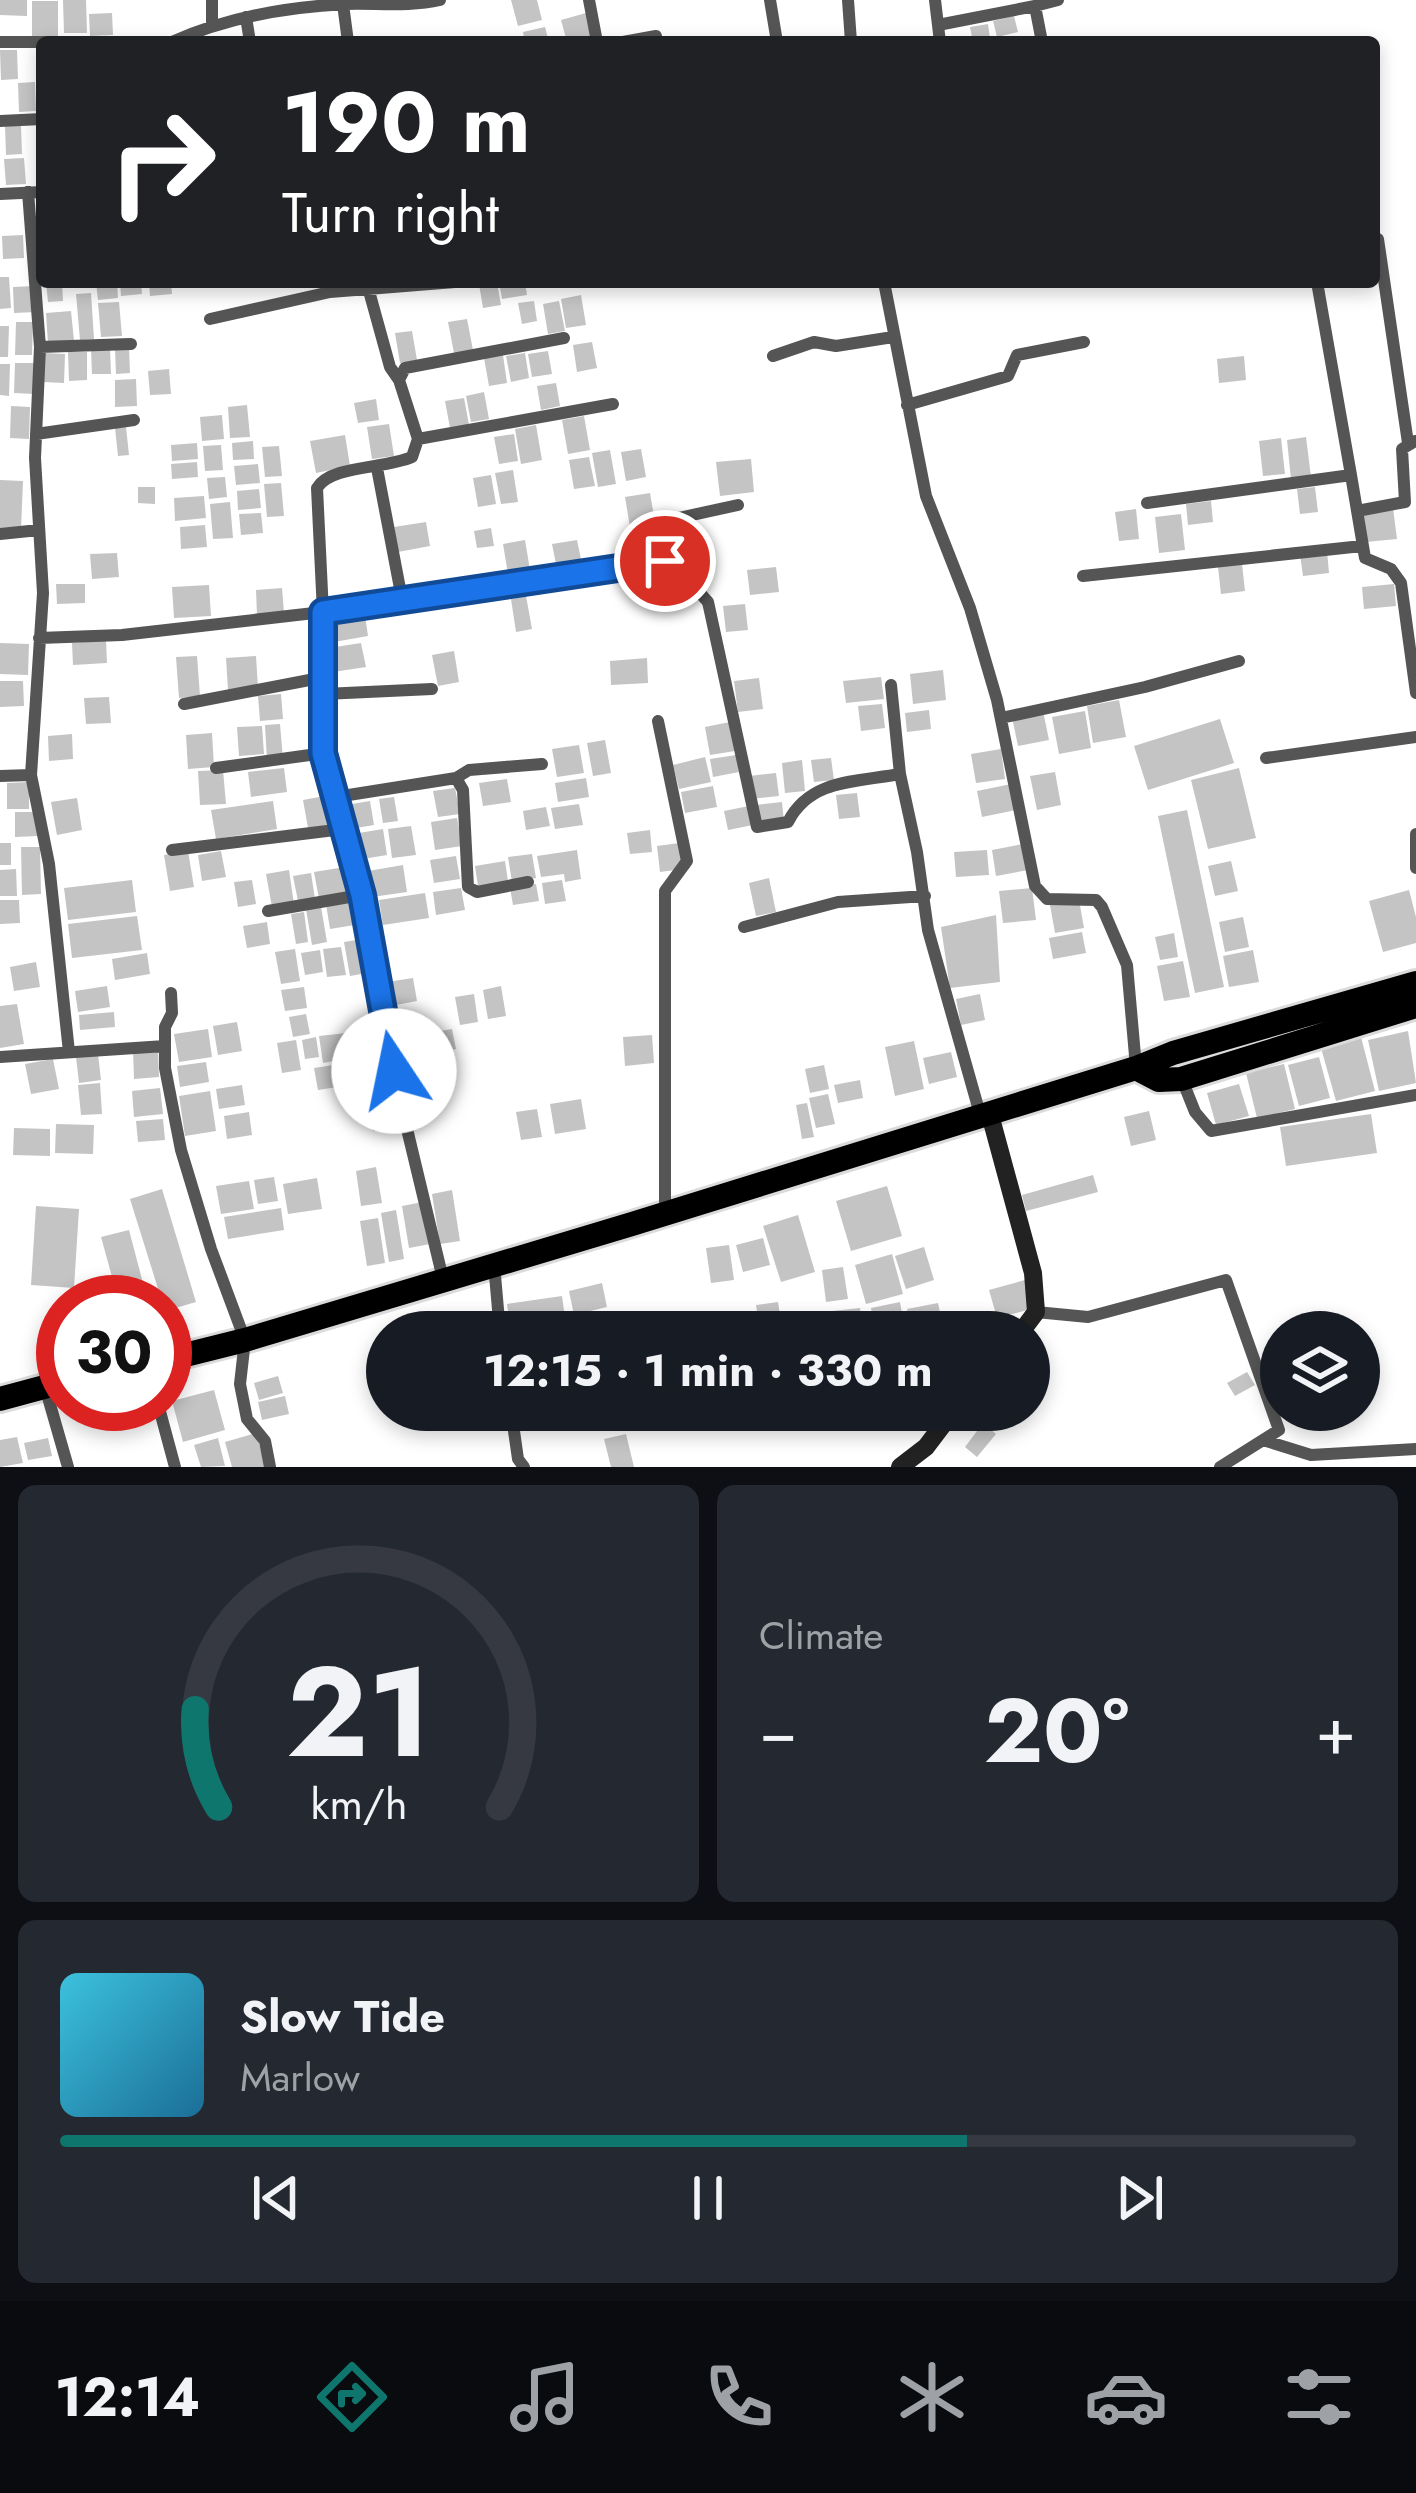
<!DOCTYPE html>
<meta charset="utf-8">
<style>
:root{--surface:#171b24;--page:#242831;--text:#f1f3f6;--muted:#9ea1a6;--line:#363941;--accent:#0f766e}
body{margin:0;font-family:Jost,sans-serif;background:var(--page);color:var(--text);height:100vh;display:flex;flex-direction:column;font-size:45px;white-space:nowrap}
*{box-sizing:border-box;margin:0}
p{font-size:39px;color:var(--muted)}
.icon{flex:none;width:66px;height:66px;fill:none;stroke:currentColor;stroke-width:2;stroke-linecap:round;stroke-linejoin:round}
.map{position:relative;height:1467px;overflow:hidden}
.panel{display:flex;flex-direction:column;gap:18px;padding:18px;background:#0d0f14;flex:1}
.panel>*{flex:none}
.guide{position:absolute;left:36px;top:36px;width:1344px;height:252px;border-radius:12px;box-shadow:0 6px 18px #0003;background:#202124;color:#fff;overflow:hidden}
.fabs{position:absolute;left:1260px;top:1311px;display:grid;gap:24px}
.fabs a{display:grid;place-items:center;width:120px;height:120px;border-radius:50%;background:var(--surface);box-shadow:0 6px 18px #0003;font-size:60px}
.speed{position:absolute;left:36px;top:1275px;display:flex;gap:24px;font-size:60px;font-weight:700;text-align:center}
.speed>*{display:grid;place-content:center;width:156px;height:156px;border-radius:50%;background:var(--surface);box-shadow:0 6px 18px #0003;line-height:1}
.speed .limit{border:18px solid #d22;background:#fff;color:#111}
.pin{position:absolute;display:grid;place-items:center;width:102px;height:102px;color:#fff;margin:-51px;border:6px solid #fff;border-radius:50%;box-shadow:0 3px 12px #0007}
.me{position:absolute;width:132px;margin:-66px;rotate:349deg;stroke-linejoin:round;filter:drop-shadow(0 0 9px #0008)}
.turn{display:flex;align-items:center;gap:42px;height:252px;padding:0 48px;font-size:54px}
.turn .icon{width:156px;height:156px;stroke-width:2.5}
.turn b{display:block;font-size:84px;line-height:102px}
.big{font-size:90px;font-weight:700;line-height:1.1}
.panel .card{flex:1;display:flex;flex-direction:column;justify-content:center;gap:18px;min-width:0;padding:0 42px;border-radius:18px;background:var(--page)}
.panel .dial{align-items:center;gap:0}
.dial svg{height:312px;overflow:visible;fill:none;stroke:var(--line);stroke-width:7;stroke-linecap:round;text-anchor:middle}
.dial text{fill:var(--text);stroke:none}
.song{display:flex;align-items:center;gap:36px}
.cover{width:144px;height:144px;border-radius:18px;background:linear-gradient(135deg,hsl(190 70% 55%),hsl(200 70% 35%))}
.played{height:12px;border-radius:6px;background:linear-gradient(90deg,var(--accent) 70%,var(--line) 70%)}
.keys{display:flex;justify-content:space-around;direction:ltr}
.heat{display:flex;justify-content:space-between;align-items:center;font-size:66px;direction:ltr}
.panel .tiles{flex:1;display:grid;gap:18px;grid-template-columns:1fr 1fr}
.card:last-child{grid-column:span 2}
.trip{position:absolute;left:366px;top:1311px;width:684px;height:120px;border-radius:60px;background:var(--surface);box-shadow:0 6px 18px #0003;font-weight:700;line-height:120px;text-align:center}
.tab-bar{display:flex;height:192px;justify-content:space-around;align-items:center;background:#090b0e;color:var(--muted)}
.tab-bar .icon{width:84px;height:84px}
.tab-bar .active{color:var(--accent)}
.tab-bar b{font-size:54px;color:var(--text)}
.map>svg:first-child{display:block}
.building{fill:#c4c4c4}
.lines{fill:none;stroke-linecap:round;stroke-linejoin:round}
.highway-casing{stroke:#dbdbdb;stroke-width:30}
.street{stroke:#555;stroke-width:12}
.secondary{stroke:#222;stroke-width:18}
.highway{stroke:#000;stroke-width:24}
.route-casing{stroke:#114b97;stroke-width:30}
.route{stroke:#1a73e8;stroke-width:21}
</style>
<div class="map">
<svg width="1416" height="1467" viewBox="0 0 1416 1467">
<rect width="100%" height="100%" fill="#fff"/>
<path class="building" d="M0,0H27V16L0,15Z
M63,0H86L87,33H64Z
M511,0H537L542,20L518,26Z
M32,1H58V38H32Z
M112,13L113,35L90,36L89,14Z
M586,13L592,38L567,42L561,20Z
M1014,16L1018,32L997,37L993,21Z
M988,24L990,39L973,42L970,27Z
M545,27L549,42H525L523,32Z
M0,50H17L18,79L1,80Z
M35,82L36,111L19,112L18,83Z
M21,125L22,154L6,155L5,126Z
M24,158L26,184L6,185L4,159Z
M23,235L24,258L3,259L2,236Z
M0,277H9L11,308L0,309Z
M46,282H62L63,301L48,302Z
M96,282H117L118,298L98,300Z
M120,282H141L142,294L121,296Z
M149,282H171L172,294L150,296Z
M489,282H497L501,305L483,308L479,284Z
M499,282H525L527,295L502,299Z
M35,286L36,312L14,313L13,287Z
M91,293L94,339L80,340L76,294Z
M581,295L586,325L566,328L561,299Z
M534,301L537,321L522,324L518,303Z
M559,301L565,331L548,334L543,304Z
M119,302L122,336L101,337L98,303Z
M71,311L74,341L48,343L46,313Z
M467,319L473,350L454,353L448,322Z
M16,322H33L32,355H15Z
M0,326H9L8,357H0Z
M412,331L417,360L400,363L395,333Z
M592,342L597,368L577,372L573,345Z
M110,348L111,374H92L91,349Z
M129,348L130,373L116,374L115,349Z
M548,351L552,374L532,377L528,354Z
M68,352H87V380L69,381Z
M44,353L65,354L64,383L43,382Z
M525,353L529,378L511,382L506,356Z
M503,355L507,383L489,386L484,358Z
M1244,356L1246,380L1219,383L1217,359Z
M15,363H35L34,394L14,393Z
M0,364H10L9,396L0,395Z
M169,369L171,394L150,395L148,371Z
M136,379L137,406L115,407V380Z
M556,383L560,406L541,410L537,386Z
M484,392L489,419L471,422L466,396Z
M464,398L469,425L450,428L445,401Z
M376,399L379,420L358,423L354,403Z
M247,405L250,437L230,438L228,407Z
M11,406L30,407L29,439L10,438Z
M222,415L224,439L202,441L200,417Z
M584,416L590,450L568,454L562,420Z
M389,424L394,456L372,459L367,427Z
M536,425L542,460L521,464L515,429Z
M126,427L129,455L118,456L115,428Z
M514,434L518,461L499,464L494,437Z
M345,435L350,466L316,473L310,441Z
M1306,437L1311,477L1291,479L1287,440Z
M1281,438L1285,474L1263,476L1259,441Z
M253,441L254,459L233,460L232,443Z
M197,443L198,459L172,461L171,445Z
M221,445L223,470L205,471L203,446Z
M279,446L282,476L265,477L262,447Z
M641,449L646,477L626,481L621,452Z
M610,450L616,484L598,487L592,453Z
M589,457L595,486L574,489L569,460Z
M751,459L754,492L720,496L716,462Z
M197,462L198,477L172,479L171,464Z
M258,464L260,483L236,485L234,466Z
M513,470L518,502L501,504L495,473Z
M491,475L496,504L478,507L473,478Z
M225,477L227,497L209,499L207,478Z
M0,480L23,481L21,529H0Z
M281,483L284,516L267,517L264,484Z
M138,487H155V504L138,503Z
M1315,487L1318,512L1300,514L1297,489Z
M259,489L261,508L238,510L237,491Z
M650,493L655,522L630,527L625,497Z
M204,496L206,518L175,521L174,498Z
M1211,501L1213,522L1188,525L1186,504Z
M230,502L233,538L213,539L210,504Z
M1393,508L1397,539L1366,542L1363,511Z
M1136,509L1139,539L1119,541L1115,512Z
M261,513L263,533L241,535L239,514Z
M1181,514L1185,550L1159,553L1155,517Z
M426,522L430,546L398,552L394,527Z
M205,525L207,547L181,549L180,527Z
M491,528L494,546L477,548L474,531Z
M525,540L530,570L508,574L503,544Z
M577,540L582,564L557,569L552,544Z
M1327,551L1329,573L1303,576L1300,554Z
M117,553L119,577L92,579L90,554Z
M1242,564L1245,591L1221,594L1218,567Z
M776,567L779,592L750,595L747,570Z
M56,584H85V603L57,604Z
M1394,584L1396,606L1364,609L1362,587Z
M209,585L211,616L174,618L172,587Z
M282,588L284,613L257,615L256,590Z
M526,596L532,629L516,632L511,599Z
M745,604L748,630L726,632L723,606Z
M365,615L368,636L334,642L330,621Z
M106,640L107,663L73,665L72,643Z
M0,643L29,644L28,675L0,674Z
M361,643L366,667L333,672L329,648Z
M454,651L459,682L438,686L432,655Z
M197,656L200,696L179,698L176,657Z
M256,656L258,688L228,690L226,658Z
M647,658L648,683L611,685L610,661Z
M943,670L946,700L913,704L910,674Z
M881,677L884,699L846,703L843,681Z
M759,678L763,709L738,712L734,681Z
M0,681H23L24,706L0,707Z
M281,694L283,719L260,721L258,696Z
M109,697L111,723L86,724L84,698Z
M1119,700L1126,737L1093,743L1087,706Z
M882,704L885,728L861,731L858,706Z
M929,710L931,729L907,732L905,713Z
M1043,711L1049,740L1018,746L1012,717Z
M1085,711L1091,748L1059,754L1052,717Z
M1220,719L1234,763L1148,790L1134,746Z
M730,722L735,751L710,755L705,727Z
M280,724L283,759L267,760L265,725Z
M262,726L264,754L239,756L237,727Z
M212,733L214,767L188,769L186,735Z
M72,734L73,759L49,761L48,736Z
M605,740L611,773L593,776L587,743Z
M579,745L584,773L557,777L552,749Z
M1001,749L1005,779L976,783L971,754Z
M736,755L739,772L713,777L710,759Z
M705,757L711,782L679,789L673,765Z
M831,758L834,780L814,782L811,760Z
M802,760L805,791L785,793L782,763Z
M284,768L287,792L251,797L248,772Z
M1239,768L1256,838L1208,849L1191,780Z
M223,770L226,804L200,805L198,771Z
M1055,772L1061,805L1037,810L1030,776Z
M776,773L779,796L751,799L749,776Z
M586,778L589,797L558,802L555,783Z
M507,779L511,802L483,806L479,783Z
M29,782V809H7V783Z
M1011,784L1016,810L982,817L977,791Z
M713,786L717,807L685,813L681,792Z
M455,788L460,814L438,817L433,791Z
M857,793L860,817L839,819L836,795Z
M330,795L335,824L308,828L303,800Z
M394,797L398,821L383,823L379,799Z
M77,798L82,830L57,835L51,802Z
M273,801L277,829L216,839L211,810Z
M370,801L374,825L350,829L346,805Z
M782,802L784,822L758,825L756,805Z
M579,804L583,825L555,829L551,808Z
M749,806L753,825L728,830L724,811Z
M546,807L550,826L526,830L523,811Z
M1187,810L1224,987L1195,993L1158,816Z
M15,812H37L38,836L15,837Z
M457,818L462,846L435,850L431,822Z
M411,826L416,855L392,858L388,829Z
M383,829L387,855L357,860L353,834Z
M650,830L652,852L630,854L627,833Z
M687,842L690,868L660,872L657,846Z
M0,843H11V865H0Z
M1023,844L1028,870L996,876L992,850Z
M21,847H40L41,894L22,895Z
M577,850L581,879L565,882L564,874L541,877L537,856Z
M987,850L989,875L956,877L954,852Z
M188,851L194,887L170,891L164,855Z
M221,851L226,877L202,881L198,855Z
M532,854L536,878L512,882L508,857Z
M456,856L460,879L434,883L430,860Z
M505,861L508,881L478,886L475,866Z
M1231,861L1238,891L1215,896L1208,866Z
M403,865L407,892L372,897L368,871Z
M345,867L349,895L319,899L314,872Z
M16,869L17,896H0V870Z
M289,870L294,904L272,907L266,874Z
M311,873L315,899L298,901L293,876Z
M769,878L776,912L756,916L749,883Z
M132,880L136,912L68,920L64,888Z
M252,880L256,904L238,907L234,882Z
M562,880L566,901L545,904L542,883Z
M536,884L539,901L513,905L510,888Z
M461,888L465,910L436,915L433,892Z
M1032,888L1036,920L1003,923L999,891Z
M1409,890L1416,917V943L1383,952L1369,901Z
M425,893L429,918L383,925L379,900Z
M0,900H19L20,923L0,924Z
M357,900L361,924L330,929L326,904Z
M1079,900L1084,928L1055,933L1050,905Z
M321,907L327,942L312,945L306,909Z
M304,912L308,942L296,944L291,914Z
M996,915L1000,982L950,988L941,927Z
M137,916L142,950L72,958L68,924Z
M1243,917L1249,947L1225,952L1219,922Z
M267,922L270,944L247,948L243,926Z
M1082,932L1086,953L1053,959L1049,938Z
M1174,933L1178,957L1160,960L1155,937Z
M362,939L367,973L350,976L344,942Z
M341,947L346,975L327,977L323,949Z
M295,949L300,981L281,984L275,952Z
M320,950L323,972L305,975L301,953Z
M1253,950L1259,982L1229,987L1223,956Z
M147,953L150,974L115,980L112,959Z
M1183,961L1190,997L1164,1001L1157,966Z
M36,962L40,987L14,991L10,967Z
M413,978L417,1001L391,1006L387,982Z
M107,986L110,1007L78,1012L75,991Z
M501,986L506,1016L488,1019L483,990Z
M304,987L307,1008L285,1011L281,990Z
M474,994L478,1022L460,1025L455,997Z
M980,994L985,1020L961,1025L956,999Z
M17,1004L24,1044L0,1048V1006Z
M114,1012L115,1027L80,1030L79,1015Z
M306,1014L310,1034L293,1037L289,1017Z
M237,1022L242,1051L218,1055L213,1026Z
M208,1029L212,1057L179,1062L174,1034Z
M452,1029L456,1049L436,1052L433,1032Z
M374,1030L378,1052L323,1063L319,1036Z
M1408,1031L1416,1083L1379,1091L1368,1040Z
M421,1032L425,1058L396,1063L391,1036Z
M652,1035L654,1063L625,1066L623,1037Z
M316,1037L319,1057L305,1059L302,1040Z
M1361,1037L1375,1091L1336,1101L1321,1048Z
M296,1040L301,1070L282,1073L277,1043Z
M914,1041L924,1089L895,1096L885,1047Z
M158,1048L159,1077L134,1079L133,1049Z
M951,1052L957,1077L929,1084L923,1058Z
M98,1054L101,1080L79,1083L76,1057Z
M1319,1057L1330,1098L1299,1106L1288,1065Z
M53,1059L59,1089L31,1094L25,1064Z
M377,1059L381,1082L358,1086L354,1063Z
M206,1062L209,1082L180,1087L177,1066Z
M340,1064L344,1086L318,1090L314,1068Z
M1284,1064L1295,1109L1257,1118L1246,1073Z
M824,1065L829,1089L810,1093L805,1069Z
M860,1080L863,1098L838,1103L834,1085Z
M100,1083L102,1114L81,1115L78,1085Z
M1239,1084L1249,1116L1216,1125L1207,1093Z
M242,1085L245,1105L219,1109L216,1089Z
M160,1088L163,1114L134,1117L132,1091Z
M385,1088L388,1105L367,1109L364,1091Z
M210,1091L216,1131L185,1136L179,1096Z
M828,1094L835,1124L816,1128L809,1098Z
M581,1099L586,1129L555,1134L550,1104Z
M807,1103L814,1137L802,1139L796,1105Z
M391,1107L394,1128L373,1131L370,1110Z
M537,1109L542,1137L521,1140L516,1112Z
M1149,1111L1156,1140L1131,1146L1124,1117Z
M249,1112L252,1135L227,1139L224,1116Z
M1371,1114L1377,1153L1286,1166L1280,1127Z
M163,1119L165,1140L138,1142L136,1121Z
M56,1124L94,1125L93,1154L55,1153Z
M14,1128L50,1129V1156L13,1155Z
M376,1167L382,1203L361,1206L356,1171Z
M1093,1175L1098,1192L1026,1211L1022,1195Z
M274,1177L278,1201L258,1204L254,1180Z
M317,1178L322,1209L288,1214L283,1184Z
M249,1181L254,1209L221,1214L216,1186Z
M887,1186L902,1236L851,1251L836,1201Z
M162,1189L196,1302L165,1311L130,1199Z
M452,1190L460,1241L440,1244L432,1194Z
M423,1202L430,1244L409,1248L402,1206Z
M36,1206L79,1209L74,1288L31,1285Z
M281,1208L284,1230L228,1239L224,1217Z
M396,1210L404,1259L389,1262L381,1213Z
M798,1215L815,1272L781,1282L763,1226Z
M378,1218L385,1263L367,1266L360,1221Z
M129,1230L148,1302H119L101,1237Z
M763,1238L770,1265L743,1272L736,1245Z
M729,1245L734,1280L711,1283L706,1248Z
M924,1247L934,1280L906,1289L895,1256Z
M892,1254L903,1294L866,1304L855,1265Z
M843,1267L848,1299L826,1302L822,1270Z
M1025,1280L1032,1309L997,1318L989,1290Z
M602,1283L607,1307L574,1315L569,1291Z
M562,1296L567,1332H511L507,1304Z
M778,1302L782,1327L760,1331L756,1305Z
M900,1302L905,1331L875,1332L871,1308Z
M938,1303L943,1326L911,1332L907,1309Z
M860,1308L863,1332H835L832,1311Z
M750,1311L753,1332H729L726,1315Z
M721,1312L723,1332H692L690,1315Z
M387,1345V1398H386L371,1350Z
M1247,1372L1255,1385L1235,1396L1227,1383Z
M278,1376L283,1393L259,1400L254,1383Z
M214,1390L225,1430L183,1442L172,1401Z
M285,1396L289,1414L262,1420L258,1402Z
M730,1410H754L756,1418L732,1421Z
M983,1423L996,1434L977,1457L965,1447Z
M256,1433L266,1467H232L225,1442Z
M626,1434L634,1467H611L604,1439Z
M17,1437L23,1463L0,1467V1440Z
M48,1438L52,1456L28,1460L24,1443Z
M218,1438L225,1466L201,1467L194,1445Z"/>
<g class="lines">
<g class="highway-casing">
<path id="highway" d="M1136,1068L1159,1080L1181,1079L1416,1006
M165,1360L245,1340L632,1224L1136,1068L1173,1053L1416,983
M0,1399L63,1382"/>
</g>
<path class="street" d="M589,0L597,42
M770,0L777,42
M848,0L851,42
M935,0L940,42
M343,4L348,42
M1035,6L1058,0
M246,17L250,42
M212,24V0
M938,25L1035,6L1042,42
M0,42H78
M172,42C227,17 286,7 346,4C377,3 410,7 440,0
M623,42L656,36
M0,121L42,119
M28,192L40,347L35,458L43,593L31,775L49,864L69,1052
M0,194L42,192
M1378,239L1408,443
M884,282L926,496L970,608L997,700L1035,886L1047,899L1096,900L1102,907L1127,965L1136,1067
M1317,282L1351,475
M369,291L390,367L399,380
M210,319L330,292L455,282
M40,347L131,344
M773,356L814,342L836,346L893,337
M907,405L1008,376L1017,355L1084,342
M36,434L134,420
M418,439L613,404
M377,468L402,599
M1147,503L1351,475L1365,558L1391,569L1401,583L1416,693
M738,505L665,521L660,528L670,584L681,591L700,593L708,602L757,827L788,822C810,779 856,782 900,774
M1357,511L1405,502L1402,449L1415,441
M0,534L39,530
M1083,576L1362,546
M39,638L122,635L323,612L665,561
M891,685L900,774L917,852L928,930L980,1114
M324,694L432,689
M184,704L325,677
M1001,718L1145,687L1239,661
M658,721L687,861L665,891V1213
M1266,758L1416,737
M216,768L324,753
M0,776L31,775
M456,778L469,770L542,764
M336,797L456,778L463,790L468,887L477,892L528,882
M1416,834V868
M172,850L343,829
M268,911L361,895
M744,927L838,902L925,896
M171,993L172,1013L165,1027V1068L181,1150L211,1249L245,1340L240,1384L247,1419L265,1441L270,1467
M0,1057L165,1046
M1181,1077L1195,1112L1211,1131L1416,1095
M494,1264L500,1332
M443,1279L401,1104L361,895L324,753L325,654L317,488C331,465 385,469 412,457L418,439L399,380L405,368L564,338
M1036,1312L1088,1317L1226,1280L1279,1430L1220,1467
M45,1387L68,1467
M158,1404L175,1467
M511,1410L518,1459L524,1467
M1263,1440L1311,1455L1416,1449"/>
<path class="secondary" d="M989,1111L1033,1273L1036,1312L1021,1332
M900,1467L926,1447L954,1410"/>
<use href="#highway" class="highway"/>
</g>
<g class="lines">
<g class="route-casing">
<path id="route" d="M394,1071L362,895L323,753V612L665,561"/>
</g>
<use href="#route" class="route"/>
</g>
</svg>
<div class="fabs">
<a><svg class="icon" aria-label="layers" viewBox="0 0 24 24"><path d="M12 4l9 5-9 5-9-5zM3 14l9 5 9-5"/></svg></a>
</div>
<div class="speed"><div class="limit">30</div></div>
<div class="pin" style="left:665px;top:561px;background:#d93025"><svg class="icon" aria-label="arrive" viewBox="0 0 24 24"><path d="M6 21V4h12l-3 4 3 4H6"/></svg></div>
<svg class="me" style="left:394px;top:1071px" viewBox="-20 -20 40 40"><circle r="19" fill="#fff"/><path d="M0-13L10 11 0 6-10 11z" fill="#1a73e8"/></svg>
<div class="trip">12:15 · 1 min · 330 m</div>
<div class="guide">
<div class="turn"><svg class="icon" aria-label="right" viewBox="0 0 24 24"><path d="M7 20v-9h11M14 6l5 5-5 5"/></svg><div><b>190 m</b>Turn right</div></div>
</div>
</div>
<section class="panel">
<div class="tiles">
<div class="card dial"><svg viewBox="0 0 100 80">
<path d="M14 69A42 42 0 1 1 86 69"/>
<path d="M14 69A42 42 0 0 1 8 44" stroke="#0f766e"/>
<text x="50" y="56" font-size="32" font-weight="700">21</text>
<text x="50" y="72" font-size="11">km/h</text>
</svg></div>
<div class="card"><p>Climate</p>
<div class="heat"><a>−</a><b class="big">20°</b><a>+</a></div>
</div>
<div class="card">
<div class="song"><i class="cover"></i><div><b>Slow Tide</b><p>Marlow</p></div></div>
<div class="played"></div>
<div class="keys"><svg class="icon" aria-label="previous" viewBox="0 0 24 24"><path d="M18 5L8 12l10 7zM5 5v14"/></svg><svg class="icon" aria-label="pause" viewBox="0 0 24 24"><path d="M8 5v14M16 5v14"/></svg><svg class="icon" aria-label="next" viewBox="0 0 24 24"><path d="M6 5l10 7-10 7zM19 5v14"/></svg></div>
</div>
</div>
</section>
<nav class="tab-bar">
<b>12:14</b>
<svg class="icon active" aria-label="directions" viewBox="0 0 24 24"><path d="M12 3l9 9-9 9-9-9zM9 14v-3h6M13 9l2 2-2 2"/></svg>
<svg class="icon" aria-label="music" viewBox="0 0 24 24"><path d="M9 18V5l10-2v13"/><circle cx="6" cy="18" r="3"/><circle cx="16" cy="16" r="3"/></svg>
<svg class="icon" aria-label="phone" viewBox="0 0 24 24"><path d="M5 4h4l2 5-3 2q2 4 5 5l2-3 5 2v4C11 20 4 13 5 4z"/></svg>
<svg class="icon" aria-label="climate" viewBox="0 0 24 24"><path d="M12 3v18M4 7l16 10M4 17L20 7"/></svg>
<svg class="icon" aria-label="car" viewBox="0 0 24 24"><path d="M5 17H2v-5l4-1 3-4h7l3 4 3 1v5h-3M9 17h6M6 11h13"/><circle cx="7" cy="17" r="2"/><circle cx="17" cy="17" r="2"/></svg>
<svg class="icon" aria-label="filters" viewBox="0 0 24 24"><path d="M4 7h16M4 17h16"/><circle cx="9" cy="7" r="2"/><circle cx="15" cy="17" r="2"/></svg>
</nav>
